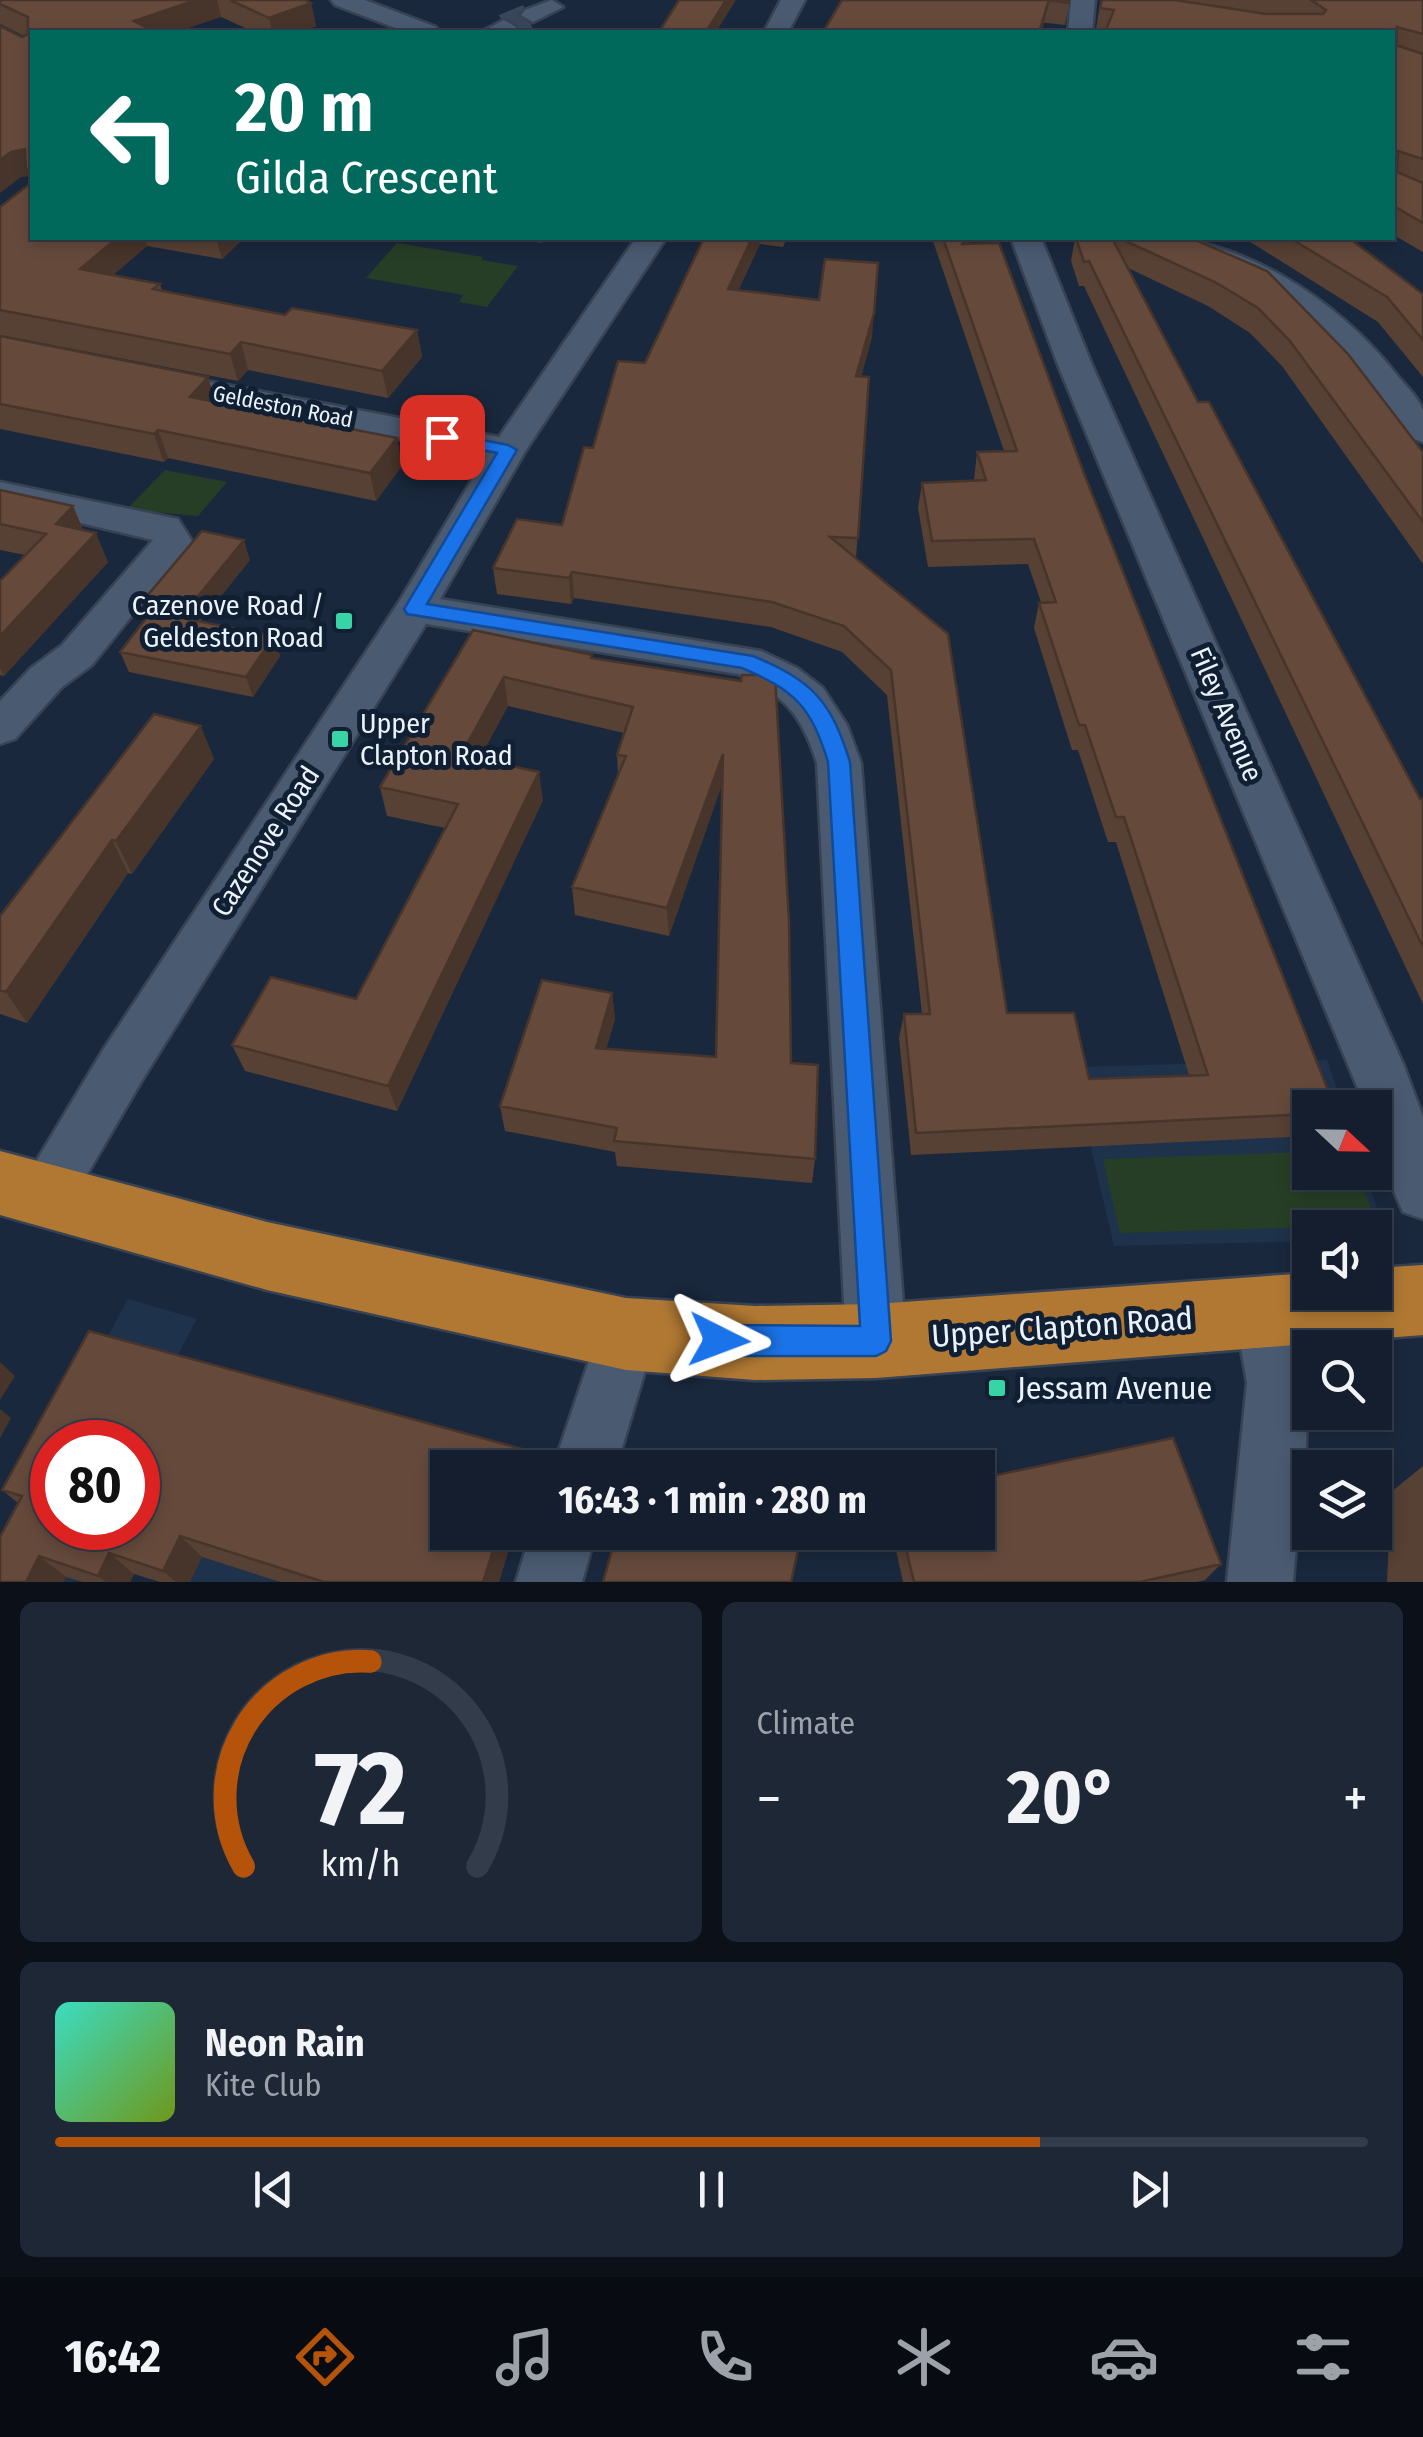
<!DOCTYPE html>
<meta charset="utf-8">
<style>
:root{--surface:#141e2e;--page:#1d2736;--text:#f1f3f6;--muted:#9da2aa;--line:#333c4a;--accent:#b45309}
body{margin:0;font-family:"Fira Sans Condensed",sans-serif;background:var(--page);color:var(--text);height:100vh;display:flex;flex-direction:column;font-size:38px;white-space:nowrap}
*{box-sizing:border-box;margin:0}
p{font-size:32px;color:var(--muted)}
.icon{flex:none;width:55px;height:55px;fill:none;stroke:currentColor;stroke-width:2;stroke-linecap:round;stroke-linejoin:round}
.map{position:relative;height:1582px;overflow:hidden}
.sheet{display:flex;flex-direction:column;gap:20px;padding:20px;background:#0b1019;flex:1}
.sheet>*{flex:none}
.top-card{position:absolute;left:30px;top:30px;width:1365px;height:210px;border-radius:0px;box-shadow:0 5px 15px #0003,0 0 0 2px var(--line);background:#00695c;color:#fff;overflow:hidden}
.needle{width:65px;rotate:112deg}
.tools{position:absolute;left:1292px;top:1090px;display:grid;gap:20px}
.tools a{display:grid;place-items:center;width:100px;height:100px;border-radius:0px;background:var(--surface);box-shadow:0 5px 15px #0003,0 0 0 2px var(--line);font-size:50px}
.speed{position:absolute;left:30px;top:1420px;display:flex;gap:20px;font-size:50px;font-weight:700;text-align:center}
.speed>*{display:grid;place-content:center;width:130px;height:130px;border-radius:50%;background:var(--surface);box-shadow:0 5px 15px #0003,0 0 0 2px var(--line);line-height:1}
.speed .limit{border:15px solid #d22;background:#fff;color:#111}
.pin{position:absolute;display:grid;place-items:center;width:85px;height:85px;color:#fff;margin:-42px;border-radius:20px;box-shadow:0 5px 15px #0006}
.me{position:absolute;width:110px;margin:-55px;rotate:93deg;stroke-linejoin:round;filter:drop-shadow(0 0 8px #0008)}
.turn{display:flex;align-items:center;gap:35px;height:210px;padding:0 40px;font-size:45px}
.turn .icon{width:130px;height:130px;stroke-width:2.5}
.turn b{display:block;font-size:70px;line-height:85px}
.big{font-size:75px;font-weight:700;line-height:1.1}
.sheet .widget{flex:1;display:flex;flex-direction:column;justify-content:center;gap:15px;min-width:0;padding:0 35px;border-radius:15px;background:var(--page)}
.sheet .dial{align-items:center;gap:0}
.dial svg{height:260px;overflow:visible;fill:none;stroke:var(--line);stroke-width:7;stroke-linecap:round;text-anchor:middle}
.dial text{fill:var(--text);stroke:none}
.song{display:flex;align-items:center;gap:30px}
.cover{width:120px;height:120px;border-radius:15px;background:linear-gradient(135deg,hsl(170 70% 55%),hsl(80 70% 35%))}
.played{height:10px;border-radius:5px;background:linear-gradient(90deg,var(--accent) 75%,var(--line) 75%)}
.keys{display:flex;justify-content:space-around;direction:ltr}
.heat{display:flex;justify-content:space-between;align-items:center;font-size:55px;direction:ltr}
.sheet .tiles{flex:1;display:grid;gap:20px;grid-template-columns:1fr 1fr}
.widget:last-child{grid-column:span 2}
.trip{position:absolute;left:430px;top:1450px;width:565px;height:100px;border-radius:0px;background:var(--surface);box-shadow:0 5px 15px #0003,0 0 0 2px var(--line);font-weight:700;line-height:100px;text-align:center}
.dock{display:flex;height:160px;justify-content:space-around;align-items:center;background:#080c12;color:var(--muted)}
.dock .icon{width:70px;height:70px}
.dock .selected{color:var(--accent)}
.dock b{font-size:45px;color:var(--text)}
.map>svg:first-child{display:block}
.built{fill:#1f324b}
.green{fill:#273e26}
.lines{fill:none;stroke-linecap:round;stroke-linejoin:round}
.minor-tunnel{stroke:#39465a;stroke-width:26;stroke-dasharray:26 14;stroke-linecap:butt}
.minor-casing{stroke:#374253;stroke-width:5}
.highway-casing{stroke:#374253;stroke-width:5}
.minor{fill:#4a5a71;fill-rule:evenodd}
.highway{fill:#b07833;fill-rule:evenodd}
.wall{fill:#574034}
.shaded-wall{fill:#47342a}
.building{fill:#654a3c;stroke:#47342a;stroke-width:2.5;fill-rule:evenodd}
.route{fill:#1a73e8;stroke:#114b97;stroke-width:2.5}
.poi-dot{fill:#39d4a5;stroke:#111f32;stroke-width:4}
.labels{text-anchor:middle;stroke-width:10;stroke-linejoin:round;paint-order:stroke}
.far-street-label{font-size:22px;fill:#eaf2fd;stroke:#111f32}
.poi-label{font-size:28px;fill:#eaf2fd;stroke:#111f32;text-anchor:end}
.street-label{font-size:28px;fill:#eaf2fd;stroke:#111f32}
.near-street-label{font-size:32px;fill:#eaf2fd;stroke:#111f32}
.near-poi-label{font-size:32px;fill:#eaf2fd;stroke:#111f32;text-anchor:start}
</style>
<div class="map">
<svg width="1423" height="1582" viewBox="0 0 1423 1582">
<rect width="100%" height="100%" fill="#1a283d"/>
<path class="built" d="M1327,1060L1343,1107L1310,1108V1172L1365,1173L1380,1217L1375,1230L1310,1228V1241L1114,1246L1072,1067Z
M128,1299L197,1319L168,1373L52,1442V1528L83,1582H0V1534Z
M202,1557L280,1582H190Z"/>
<path class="green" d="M397,243L483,257L481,260L518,266L487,307L459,302L463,295L366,278Z
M165,470L227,482L198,516L154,512L150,516L126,510Z
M1310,1152V1172L1358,1173L1377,1225L1120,1233L1103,1159Z"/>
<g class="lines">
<path class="minor-tunnel" d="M504,27L533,15"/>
<g class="minor-casing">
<path id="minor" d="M331,0H365L436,27L439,32H406L335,5Z
M552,0L563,7L533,22L521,15L525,10Z
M781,0H805L788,32H764Z
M1071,0H1095L1092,32H1068Z
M504,20L516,27L513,32H481Z
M636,238H666L526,450L440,599L761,651L797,668L823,688L847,725L861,763L906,1341L897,1362L876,1371L855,1362L846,1341L817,763C801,713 785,696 738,674L426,624L141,1082L64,1214L44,1221L24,1214L16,1195L103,1050L399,602L486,456L153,391L141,388L136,381L141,374L153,371L499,437Z
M1011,238H1041L1092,365L1404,1066L1423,1117V1219L1403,1212C1388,1178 1375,1144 1375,1108H1366L1058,365Z
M1140,238C1236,232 1338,300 1396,374C1404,384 1420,399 1423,411C1423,420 1423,432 1423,442L1411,438C1387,409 1366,376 1339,348C1286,296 1214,265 1144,244Z
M0,482L178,519L192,541L92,665L61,688L15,739L0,744V701L31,668L62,645L153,540L0,504Z
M1265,1284L1286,1292C1324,1383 1300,1487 1293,1582H1227L1247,1383L1235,1313L1244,1292Z
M626,1304L647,1313L656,1334L616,1468H553L605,1313Z
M531,1532H596L582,1582H516Z"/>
</g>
<g class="highway-casing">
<path id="highway" d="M0,1151L267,1222L626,1298L755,1306L876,1304L1310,1273V1292H1375V1268L1423,1265V1335L876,1378L755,1380L626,1370L267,1290L0,1215Z"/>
</g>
<use href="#minor" class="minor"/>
<use href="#highway" class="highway"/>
</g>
<path class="wall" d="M0,0H305L311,3L316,26L300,32H254L221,17L32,32V238H244L222,259L147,246L113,275L160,284L162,291L285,315L417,330L422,357L388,398L248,370L238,381L0,335V207L31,183L28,176L21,177L22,37L24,36L0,24Z
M842,0H1070L1065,25Z
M1101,0H1423V252L1392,234V32L1105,31L1096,29Z
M508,238H546L542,243Z
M704,238H787L783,247L760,244L738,290L872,337L861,377H869L856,558L1007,1013L1089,1079L1189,1075L1116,842H1108L1078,750H1072L1034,628L1039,603L1041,602L1028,564L928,567L918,508L922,483L974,480L977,452L1004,451L932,238H974L971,243L1310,1108V1136L911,1155L899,1038L904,1014H922L887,695L842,652L771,627L574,598L571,604L497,594L493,568L562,525L593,448L645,363Z
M1075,238H1207L1206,241L1196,239L1423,452V564L1282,366L1250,333L1208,306L1128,268L1198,402L1420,799H1423V1004L1084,286H1079L1071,261Z
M1244,238H1349L1423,294V377L1378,322Z
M0,336L208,377L215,402L397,438L402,466L376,501L168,458L164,462L0,429Z
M0,490L73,506L83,530L108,562L4,676L0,675V581L25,555L0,550Z
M250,560L200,622L274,636L280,656L253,697L129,672L120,652L153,613L147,596Z
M473,630L593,659L741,681L791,1063L815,1159L812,1183L617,1166L615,1152L505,1131L500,1106L612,993L615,1019L606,1049L716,1057L722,784L669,936L575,915L572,887L618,775L617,755L624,733L508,706L479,759L543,800L397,1111L245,1071L232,1045L356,999L445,828L387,816L380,787Z
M214,759L132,874L128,873L27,1023L0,1014V916Z
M1423,1466V1582H1387L1391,1492Z
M2,1490L448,1532H514L499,1582H280L202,1557L190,1582H160L134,1574L130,1582H83L66,1577L0,1582L18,1503Z
M892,1532H978L1221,1564L1205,1580L1197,1582H903Z"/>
<path class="shaded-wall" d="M196,0H217L221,17L177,32H137L134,21Z
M726,0H736L716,32H706Z
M1049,0L1042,32H1039Z
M311,3L316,26L300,32H272L269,18Z
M25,149L32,167V187L28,176L21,177L0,193V160L11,152Z
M117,238H144L147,246L89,295L80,269Z
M216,238H244L222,259Z
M752,238H760V244L728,313V289Z
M965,238H974L959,268L962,244Z
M874,313L872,337L854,402L856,376Z
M417,330L422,357L388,398L382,371Z
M241,342L248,370L238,381L230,354Z
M208,377L216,405L190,397Z
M158,430L168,458L164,462L154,434Z
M397,438L402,466L376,501L370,473Z
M73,506L85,535L56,524Z
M96,533L108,562L4,676L0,668V636Z
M244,540L250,560L197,626L190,606Z
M572,572L574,598L571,604L569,578Z
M274,636L280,656L253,697L246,677Z
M504,677L508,706L466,784L461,755Z
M201,726L214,759L132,874L116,841Z
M723,754V782L669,936L667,908Z
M539,772L543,800L397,1111L388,1086Z
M112,840L128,873L27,1023L6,992Z
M612,993L615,1019L599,1074L596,1048Z
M0,1362L15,1376L0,1400Z
M0,1409L11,1418L0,1438Z
M526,1450L531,1468H520Z
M499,1532H514L499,1582H483Z
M180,1536L202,1557L190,1582H176L163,1571Z
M109,1553L134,1574L130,1582H106L98,1576Z
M39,1556L66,1577L64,1582H26Z"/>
<path class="building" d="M0,0H196L134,21L155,32H32V167L26,170L25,149L11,152L0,160V26L22,37L28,34V17L0,4Z
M230,0H305L311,3L269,18Z
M679,0H726L706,32H659Z
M842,0H1069V3L1049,0L1039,32H823Z
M1102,0H1175L1266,14H1323L1326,10L1311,0H1423V34L1397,27L1396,45L1423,54V159L1398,151L1397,172L1423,183V223L1392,205V32H1105L1114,10L1100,8Z
M32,182V238H117L80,269L160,284L153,289L285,315L292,308L417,330L382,371L241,342L230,354L0,310V207Z
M704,238H752L728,289L819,300L825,259L878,263L874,313L856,376L869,377L858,538L830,537L948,634L1007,1013H1074L1089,1079L1208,1075L1124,817H1116L1085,725H1079L1039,603L1056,602L1034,539L932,541L922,483L986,480L977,452L1017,451L943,238H965L962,244L999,243L1085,476L1335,1108H1310V1114L916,1133L904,1014H930L891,670L844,626L772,602L572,572L569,578L493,568L517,519L562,525L584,447L593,448L618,361L645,363Z
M1076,238H1112L1198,402H1209L1420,799H1423V947L1089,261L1084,262Z
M1119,238H1191L1267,271L1348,354L1423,452V522L1290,341L1258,308L1215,282Z
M1290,238H1349L1423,294V340L1387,297Z
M0,336L208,377L190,397L397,438L370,473L158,430L154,434L0,404Z
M0,490L73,506L56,524L96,533L0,636V581L46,534L0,524Z
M202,531L244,540L190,606L147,596Z
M151,612L274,636L246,677L120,652Z
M473,630L592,655L591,658L741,681L742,675H775L789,922L791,1063L818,1065L815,1159L614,1141L617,1128L500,1106L542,980L612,993L596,1048L716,1057L723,754L667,908L572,887L626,756L617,755L633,707L504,677L461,755L539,772L388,1086L232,1045L271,977L356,999L458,804L380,787Z
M154,714L201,726L116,841L112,840L6,992L0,990V916Z
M89,1331L526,1450L520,1468H448V1532H499L483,1582H324L180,1536L163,1571L109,1553L98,1576L39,1556L26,1582H0V1537L22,1496L2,1490ZM52,1442H138V1528H52Z
M1173,1438L1221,1564L1140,1582H914L902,1532H978V1479Z
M617,1532H802L791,1582H603Z"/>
<path class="route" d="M442,432L508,445L517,450L427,604L753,656C813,681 831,701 850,762L891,1341L886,1351L876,1356H719L708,1351L704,1340L708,1330L719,1325L860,1326L828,762C811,707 796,691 742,668L407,614L404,609L497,453L435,441V433Z"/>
<g class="poi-dot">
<rect x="334" y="611" width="20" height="20" rx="5"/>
<rect x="330" y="729" width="20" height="20" rx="5"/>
<rect x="987" y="1378" width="20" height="20" rx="5"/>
</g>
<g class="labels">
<g class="far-street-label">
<text transform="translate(283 406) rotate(11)" y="8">Geldeston Road</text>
</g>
<g class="poi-label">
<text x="324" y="615">Cazenove Road /<tspan x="324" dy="32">Geldeston Road</tspan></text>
<text x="360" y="733" text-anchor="start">Upper<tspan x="360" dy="32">Clapton Road</tspan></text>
</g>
<g class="street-label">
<text transform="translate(1227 714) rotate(67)" y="10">Filey Avenue</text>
<text transform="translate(265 841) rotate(-57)" y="10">Cazenove Road</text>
</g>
<g class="near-street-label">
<text transform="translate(1062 1327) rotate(-4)" y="11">Upper Clapton Road</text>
</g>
<g class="near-poi-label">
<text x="1017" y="1399">Jessam Avenue</text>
</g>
</g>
</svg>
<div class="tools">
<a><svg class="needle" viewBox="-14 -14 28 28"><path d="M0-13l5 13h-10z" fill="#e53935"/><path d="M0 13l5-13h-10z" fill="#9da2aa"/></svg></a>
<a><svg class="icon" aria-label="sound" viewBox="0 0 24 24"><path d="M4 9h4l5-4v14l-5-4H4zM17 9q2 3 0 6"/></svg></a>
<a><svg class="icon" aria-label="search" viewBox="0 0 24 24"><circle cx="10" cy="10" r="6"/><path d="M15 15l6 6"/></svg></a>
<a><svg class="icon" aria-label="layers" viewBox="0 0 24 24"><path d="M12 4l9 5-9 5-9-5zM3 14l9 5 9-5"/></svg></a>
</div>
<div class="speed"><div class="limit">80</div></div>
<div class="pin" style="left:442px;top:437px;background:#d93025"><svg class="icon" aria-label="arrive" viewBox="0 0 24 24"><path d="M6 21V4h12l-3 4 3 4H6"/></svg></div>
<svg class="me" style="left:719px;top:1340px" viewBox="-20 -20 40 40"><path d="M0-17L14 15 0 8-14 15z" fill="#1a73e8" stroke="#fff" stroke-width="4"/></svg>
<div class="trip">16:43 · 1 min · 280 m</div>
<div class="top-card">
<div class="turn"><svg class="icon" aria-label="left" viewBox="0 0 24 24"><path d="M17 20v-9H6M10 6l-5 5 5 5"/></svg><div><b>20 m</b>Gilda Crescent</div></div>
</div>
</div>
<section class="sheet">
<div class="tiles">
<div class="widget dial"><svg viewBox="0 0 100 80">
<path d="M14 69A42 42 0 1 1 86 69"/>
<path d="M14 69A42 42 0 0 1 53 6" stroke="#b45309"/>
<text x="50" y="56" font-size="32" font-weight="700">72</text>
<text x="50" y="72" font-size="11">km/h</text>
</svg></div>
<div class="widget"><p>Climate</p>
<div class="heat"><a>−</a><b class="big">20°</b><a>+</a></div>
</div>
<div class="widget">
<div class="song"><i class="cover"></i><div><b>Neon Rain</b><p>Kite Club</p></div></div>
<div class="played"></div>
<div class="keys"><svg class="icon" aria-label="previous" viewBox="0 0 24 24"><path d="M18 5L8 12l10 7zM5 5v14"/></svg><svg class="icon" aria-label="pause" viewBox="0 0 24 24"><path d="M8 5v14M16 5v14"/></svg><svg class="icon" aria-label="next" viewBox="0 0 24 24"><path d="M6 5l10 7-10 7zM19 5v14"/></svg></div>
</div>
</div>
</section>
<nav class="dock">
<b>16:42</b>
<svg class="icon selected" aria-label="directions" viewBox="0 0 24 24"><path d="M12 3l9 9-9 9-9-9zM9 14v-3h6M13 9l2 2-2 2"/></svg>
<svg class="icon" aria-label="music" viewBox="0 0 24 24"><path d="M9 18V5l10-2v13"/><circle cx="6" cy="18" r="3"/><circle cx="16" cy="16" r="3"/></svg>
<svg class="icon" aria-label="phone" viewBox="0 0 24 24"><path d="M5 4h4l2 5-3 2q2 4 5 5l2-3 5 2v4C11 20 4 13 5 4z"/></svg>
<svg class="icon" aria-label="climate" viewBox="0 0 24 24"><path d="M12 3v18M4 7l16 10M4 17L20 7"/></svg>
<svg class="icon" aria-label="car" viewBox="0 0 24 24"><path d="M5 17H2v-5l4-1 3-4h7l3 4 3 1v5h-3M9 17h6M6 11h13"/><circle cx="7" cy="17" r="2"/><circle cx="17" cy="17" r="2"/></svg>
<svg class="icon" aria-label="filters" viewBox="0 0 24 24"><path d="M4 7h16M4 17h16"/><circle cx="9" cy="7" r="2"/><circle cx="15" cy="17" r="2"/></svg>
</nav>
